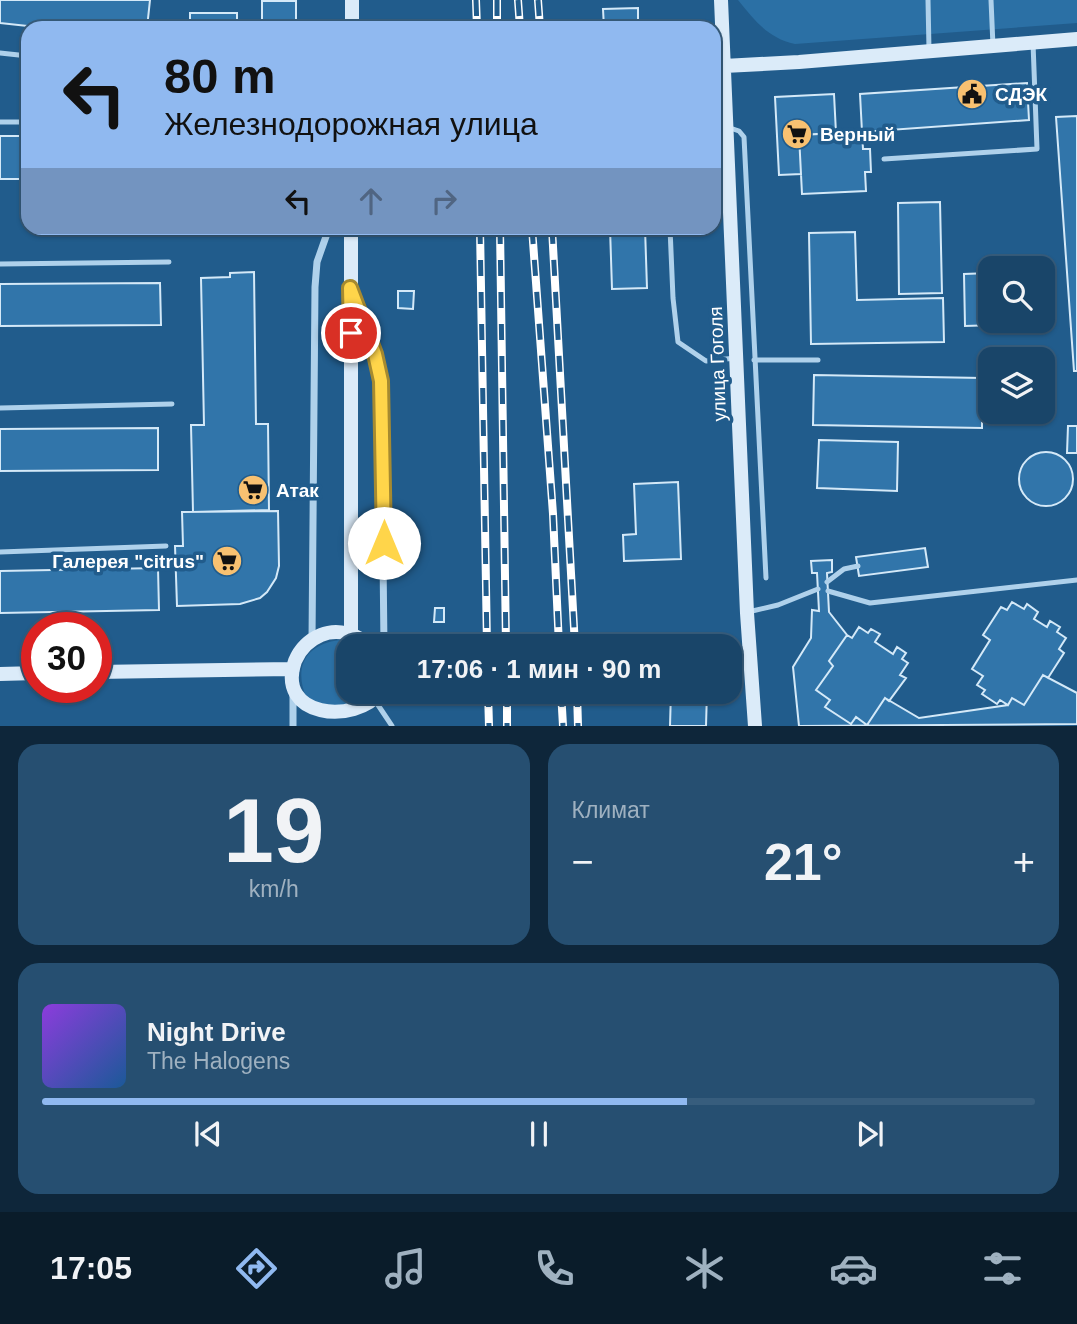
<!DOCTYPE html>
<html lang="ru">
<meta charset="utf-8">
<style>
:root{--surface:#194569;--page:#264f71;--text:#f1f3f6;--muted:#9fb1c0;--line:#375d7d;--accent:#90b9f0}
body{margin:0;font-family:Helvetica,sans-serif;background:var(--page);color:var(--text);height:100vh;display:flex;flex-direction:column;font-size:26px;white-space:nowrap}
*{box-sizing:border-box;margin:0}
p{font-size:23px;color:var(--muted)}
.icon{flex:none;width:38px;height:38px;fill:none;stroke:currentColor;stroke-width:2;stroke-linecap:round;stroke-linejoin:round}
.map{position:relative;height:726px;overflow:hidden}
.details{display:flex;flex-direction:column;gap:18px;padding:18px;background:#0e263a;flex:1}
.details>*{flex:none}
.top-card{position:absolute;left:21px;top:21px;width:700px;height:214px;border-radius:21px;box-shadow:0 2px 5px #0004,0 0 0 2px var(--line);background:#90b9f0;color:#111;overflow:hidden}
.controls{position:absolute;left:978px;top:256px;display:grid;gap:14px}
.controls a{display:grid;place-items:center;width:77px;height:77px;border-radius:14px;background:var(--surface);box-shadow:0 2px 5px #0004,0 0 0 2px var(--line);font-size:35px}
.speed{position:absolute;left:21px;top:612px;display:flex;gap:14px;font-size:35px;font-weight:700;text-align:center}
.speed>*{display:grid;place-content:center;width:91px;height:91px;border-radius:50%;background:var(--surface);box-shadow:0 2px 5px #0004,0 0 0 2px var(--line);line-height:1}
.speed .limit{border:10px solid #d22;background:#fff;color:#111}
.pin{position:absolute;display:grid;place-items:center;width:60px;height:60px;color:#fff;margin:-30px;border:4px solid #fff;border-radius:50%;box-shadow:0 2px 7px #0007}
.me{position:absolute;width:77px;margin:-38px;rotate:0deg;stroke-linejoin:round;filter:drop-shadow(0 0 5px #0008)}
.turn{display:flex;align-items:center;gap:24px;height:147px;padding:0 28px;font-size:32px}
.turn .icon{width:91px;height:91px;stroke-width:2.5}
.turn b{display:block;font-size:49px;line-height:60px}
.lanes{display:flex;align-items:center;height:66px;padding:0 28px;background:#0003;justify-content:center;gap:35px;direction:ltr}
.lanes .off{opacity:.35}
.big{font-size:52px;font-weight:600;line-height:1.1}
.details .tile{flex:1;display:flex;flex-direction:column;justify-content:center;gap:10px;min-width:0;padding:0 24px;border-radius:21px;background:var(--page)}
.details .dial{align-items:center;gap:0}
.dial b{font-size:91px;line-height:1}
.song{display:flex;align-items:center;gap:21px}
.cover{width:84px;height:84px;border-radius:10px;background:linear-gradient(135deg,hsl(270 70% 55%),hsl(210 70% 35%))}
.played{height:7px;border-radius:4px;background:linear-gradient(90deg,var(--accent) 65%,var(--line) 65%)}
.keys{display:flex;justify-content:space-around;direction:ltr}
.heat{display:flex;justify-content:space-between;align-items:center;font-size:38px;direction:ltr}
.details .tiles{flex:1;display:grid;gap:18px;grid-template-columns:1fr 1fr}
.tile:last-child{grid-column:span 2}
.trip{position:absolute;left:336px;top:634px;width:406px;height:70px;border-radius:21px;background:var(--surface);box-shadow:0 2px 5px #0004,0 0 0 2px var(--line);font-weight:600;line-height:70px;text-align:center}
.menu{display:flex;height:112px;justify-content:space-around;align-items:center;background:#0a1c2a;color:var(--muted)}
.menu .icon{width:49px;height:49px}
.menu .current{color:var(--accent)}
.menu b{font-size:32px;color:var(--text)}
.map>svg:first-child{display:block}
.green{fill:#2b70a5}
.building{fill:#3175aa;stroke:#d4e9f8;stroke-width:2}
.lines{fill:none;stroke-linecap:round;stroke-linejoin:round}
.lane{stroke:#afd1eb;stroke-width:5}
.street{stroke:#afd1eb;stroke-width:7}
.secondary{stroke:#dbebf9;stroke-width:14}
.rail-casing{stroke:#fff;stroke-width:8}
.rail{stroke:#215c8c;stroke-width:5;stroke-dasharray:16;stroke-linecap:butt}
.route-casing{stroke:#a68a30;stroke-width:18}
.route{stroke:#ffd54a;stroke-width:12}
.labels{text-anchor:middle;stroke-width:7;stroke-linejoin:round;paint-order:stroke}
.poi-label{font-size:19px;font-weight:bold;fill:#fff;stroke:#215c8c;text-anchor:start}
.street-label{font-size:19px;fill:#fff;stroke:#215c8c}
</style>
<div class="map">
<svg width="1077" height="726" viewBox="0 0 1077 726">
<rect width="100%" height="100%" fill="#215c8c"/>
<path class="green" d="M738,0H1077V23L795,44C768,38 755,21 738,0Z
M340,640L356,646H348V691H371L345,714L307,699C293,668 305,644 340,640Z"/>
<path class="building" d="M0,0H150L147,28H46L0,23Z
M262,1H296V28H262Z
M638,8V28H604L603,9Z
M190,13H237V28H190Z
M1027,83L1029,120L862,132L860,94Z
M834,94L836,133L799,135L801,174L779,175L775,97Z
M1077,116V371H1074L1056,117Z
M862,132L863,149H870L871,172H865L866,191L802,194L799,135Z
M0,136H28V179H0Z
M940,202L942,293L899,294L898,203Z
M171,228H246V234L171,235Z
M610,228H645L647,288L612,289Z
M855,232L857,300L943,298L944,342L811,344L809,233Z
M254,272L256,424H268L269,510L193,512L191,425H204L201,278L230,277V273Z
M990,273V320H995V325L965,326L964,274Z
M160,283L161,325L0,326V284Z
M398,291H414L413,309L398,308Z
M814,375L982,378V428L813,425Z
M1068,426H1077V453H1067Z
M158,428V470L0,471V429Z
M819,440L898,442L897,491L817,488Z
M1019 479a27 27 0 1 1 54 0a27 27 0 1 1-54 0Z
M678,482L681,559L624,561L623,535L636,534L634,484Z
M278,511L279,566L276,578L267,592L260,598L240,604L177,606L175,546H183L182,512Z
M925,548L928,567L859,576L856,557Z
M832,560V572L827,573L829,612L847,635L829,661L833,666L816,690L830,700L825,707L851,724L856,717L867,725L885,698L919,718L1008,705L1012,698L1024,705L1043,675L1077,693V724L799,726L793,667L811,638L812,610L819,611L817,573H812L811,561Z
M158,568L159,610L0,613V571Z
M1012,602L1024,609L1027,604L1038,612L1034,619L1047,627L1050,621L1060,627L1057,632L1066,638L1059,649L1064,653L1048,678L1043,675L1024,705L1012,698L1008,705L1000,700L997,704L982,694L985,690L977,685L983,676L972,669L990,640L983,635L1001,607L1007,610Z
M435,608H444V622H434Z
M859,627L868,633L871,629L880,634L875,642L893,654L897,647L906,653L902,659L908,663L900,675L906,678L889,701L885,698L867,725L856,717L851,724L825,707L830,700L816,690L833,666L829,661L847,635L852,638Z
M671,691H707L706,726H670Z"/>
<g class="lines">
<path class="lane" d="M928,0L929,49
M991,0L993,46
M0,53L28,56
M0,122H28
M730,128L739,131L744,137L766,578
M884,159L1037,149L1033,43
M670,228L673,298L678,342L706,361L736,358
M0,264L169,262
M754,360H818
M0,408L172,404
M0,552L166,546
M827,582L844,569L858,566
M828,591L870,603L1077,580
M748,612L778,605L818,589
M376,702L392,726"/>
<path class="street" d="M356,302L375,354L381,381L384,646
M312,640L315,287L317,262L329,228
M293,694V726"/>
<path class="secondary" d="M721,0L747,613L755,726
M352,28V0
M724,66L799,62L1077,39
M351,228V634
M370,646C356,634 338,628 321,635C309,640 300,649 295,661C275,717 355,726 381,691
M96,672L293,669
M0,674L37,673"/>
<g class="rail-casing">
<path id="rail" d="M476,0L477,28
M497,0V28
M518,0L520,28
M538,0L540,28
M480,228L487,646
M500,228L506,646
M532,228L553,514L559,646
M552,228L575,646
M488,691L489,726
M507,691V726
M561,691L563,726
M577,691L578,726"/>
</g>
<use href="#rail" class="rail"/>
</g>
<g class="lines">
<g class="route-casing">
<path id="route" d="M351,333L350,288L375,354L381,381L384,543"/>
</g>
<use href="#route" class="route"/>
</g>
<defs>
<g id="civic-disc" transform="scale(1.575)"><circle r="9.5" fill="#f8c171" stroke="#215c8c"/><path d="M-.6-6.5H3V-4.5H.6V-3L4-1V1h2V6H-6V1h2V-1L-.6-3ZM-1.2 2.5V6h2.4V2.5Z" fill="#111"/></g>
<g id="supermarket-disc" transform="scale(1.575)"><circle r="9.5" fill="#f8c171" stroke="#215c8c"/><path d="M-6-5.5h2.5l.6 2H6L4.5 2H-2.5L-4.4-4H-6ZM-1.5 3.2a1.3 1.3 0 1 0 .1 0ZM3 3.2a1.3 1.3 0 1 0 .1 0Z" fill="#111"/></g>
</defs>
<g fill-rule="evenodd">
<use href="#civic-disc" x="972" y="94"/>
<use href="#supermarket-disc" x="797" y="134"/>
<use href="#supermarket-disc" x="253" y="490"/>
<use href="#supermarket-disc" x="227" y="561"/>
</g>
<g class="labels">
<g class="poi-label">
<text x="995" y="101">СДЭК</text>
<text x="820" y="141">Верный</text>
<text x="276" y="497">Атак</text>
<text x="204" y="568" text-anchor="end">Галерея "citrus"</text>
</g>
<g class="street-label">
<text transform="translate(717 364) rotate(-92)" y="7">улица Гоголя</text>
</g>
</g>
</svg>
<div class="controls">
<a><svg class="icon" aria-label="search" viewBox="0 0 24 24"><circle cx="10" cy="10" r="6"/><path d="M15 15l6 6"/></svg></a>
<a><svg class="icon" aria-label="layers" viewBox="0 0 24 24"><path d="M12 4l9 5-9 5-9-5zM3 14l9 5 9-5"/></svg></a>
</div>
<div class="speed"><div class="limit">30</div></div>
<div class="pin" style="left:351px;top:333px;background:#d93025"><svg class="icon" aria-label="arrive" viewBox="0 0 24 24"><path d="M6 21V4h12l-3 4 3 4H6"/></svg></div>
<svg class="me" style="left:384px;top:543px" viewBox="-20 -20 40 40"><circle r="19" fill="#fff"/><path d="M0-13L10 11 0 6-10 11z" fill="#ffd54a"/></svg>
<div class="trip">17:06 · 1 мин · 90 m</div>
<div class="top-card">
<div class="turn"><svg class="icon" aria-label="left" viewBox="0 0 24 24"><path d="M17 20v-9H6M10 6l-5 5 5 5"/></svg><div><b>80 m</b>Железнодорожная улица</div></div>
<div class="lanes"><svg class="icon" aria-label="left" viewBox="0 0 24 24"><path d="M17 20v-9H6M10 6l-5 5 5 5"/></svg><svg class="icon off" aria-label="ahead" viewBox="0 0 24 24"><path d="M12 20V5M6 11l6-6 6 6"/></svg><svg class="icon off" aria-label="right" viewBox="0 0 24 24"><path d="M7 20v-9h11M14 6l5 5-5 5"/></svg></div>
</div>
</div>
<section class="details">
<div class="tiles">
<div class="tile dial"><b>19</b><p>km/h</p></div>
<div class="tile"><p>Климат</p>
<div class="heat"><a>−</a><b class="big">21°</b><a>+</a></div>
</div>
<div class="tile">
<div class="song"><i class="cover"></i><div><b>Night Drive</b><p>The Halogens</p></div></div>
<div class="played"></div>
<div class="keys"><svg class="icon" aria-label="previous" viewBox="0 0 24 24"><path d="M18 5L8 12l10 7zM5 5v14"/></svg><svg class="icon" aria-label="pause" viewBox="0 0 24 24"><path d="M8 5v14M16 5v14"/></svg><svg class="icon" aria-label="next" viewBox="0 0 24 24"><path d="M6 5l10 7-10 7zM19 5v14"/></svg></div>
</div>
</div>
</section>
<nav class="menu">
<b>17:05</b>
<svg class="icon current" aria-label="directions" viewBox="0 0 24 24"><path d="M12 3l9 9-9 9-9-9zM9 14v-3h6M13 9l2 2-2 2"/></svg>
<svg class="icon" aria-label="music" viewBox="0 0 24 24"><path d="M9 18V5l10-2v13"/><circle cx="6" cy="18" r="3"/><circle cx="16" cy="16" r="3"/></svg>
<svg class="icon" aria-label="phone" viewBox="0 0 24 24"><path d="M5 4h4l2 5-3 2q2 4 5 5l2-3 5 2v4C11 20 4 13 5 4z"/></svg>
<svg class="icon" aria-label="climate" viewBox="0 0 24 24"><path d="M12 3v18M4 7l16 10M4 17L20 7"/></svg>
<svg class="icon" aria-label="car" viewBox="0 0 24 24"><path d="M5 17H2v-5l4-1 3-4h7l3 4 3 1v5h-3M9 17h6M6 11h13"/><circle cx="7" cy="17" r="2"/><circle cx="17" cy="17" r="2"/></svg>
<svg class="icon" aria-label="filters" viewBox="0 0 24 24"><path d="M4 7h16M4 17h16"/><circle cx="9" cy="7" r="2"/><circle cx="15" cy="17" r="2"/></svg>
</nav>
